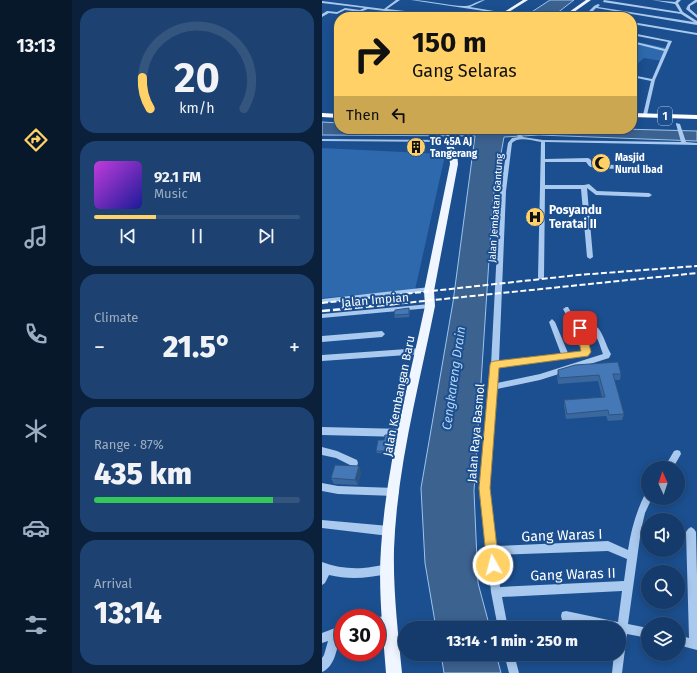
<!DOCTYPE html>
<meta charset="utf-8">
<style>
:root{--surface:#143b6b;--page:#1d4271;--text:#f1f3f6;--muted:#9dadc1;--line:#33557e;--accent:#ffd166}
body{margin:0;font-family:"Fira Sans",sans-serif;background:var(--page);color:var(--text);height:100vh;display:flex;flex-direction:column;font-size:15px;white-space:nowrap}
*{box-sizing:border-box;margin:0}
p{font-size:13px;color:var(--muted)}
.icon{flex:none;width:22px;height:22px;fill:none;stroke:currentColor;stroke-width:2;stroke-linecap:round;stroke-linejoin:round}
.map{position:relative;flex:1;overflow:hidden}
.sheet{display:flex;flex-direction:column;gap:8px;padding:8px;background:#0b203b;width:250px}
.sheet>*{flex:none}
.top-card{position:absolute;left:12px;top:12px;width:303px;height:122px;border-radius:16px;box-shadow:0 2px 10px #0003,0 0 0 1px var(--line);background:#ffd166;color:#111;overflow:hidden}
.needle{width:26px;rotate:357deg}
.tools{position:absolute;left:319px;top:461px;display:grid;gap:8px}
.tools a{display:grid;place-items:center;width:44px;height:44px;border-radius:50%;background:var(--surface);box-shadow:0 2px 10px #0003,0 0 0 1px var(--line);font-size:20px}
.speed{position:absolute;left:12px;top:609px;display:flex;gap:8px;font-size:20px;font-weight:700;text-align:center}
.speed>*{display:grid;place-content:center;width:52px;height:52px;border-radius:50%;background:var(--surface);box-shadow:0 2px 10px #0003,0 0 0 1px var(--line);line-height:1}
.speed .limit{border:6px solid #d22;background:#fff;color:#111}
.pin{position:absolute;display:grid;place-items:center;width:34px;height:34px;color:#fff;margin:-17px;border-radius:8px;box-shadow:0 2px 6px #0006}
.me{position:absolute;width:44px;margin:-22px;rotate:353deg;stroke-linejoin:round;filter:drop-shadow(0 0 3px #0008)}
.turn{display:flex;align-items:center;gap:14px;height:84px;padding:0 12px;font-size:18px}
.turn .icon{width:52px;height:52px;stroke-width:2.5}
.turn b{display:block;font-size:28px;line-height:34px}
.then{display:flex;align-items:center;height:38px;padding:0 12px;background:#0003;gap:8px;font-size:15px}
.big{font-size:30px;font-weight:800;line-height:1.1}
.sheet .tile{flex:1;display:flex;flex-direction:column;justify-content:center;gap:6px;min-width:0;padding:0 14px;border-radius:16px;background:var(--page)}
.sheet .dial{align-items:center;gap:0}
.dial svg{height:104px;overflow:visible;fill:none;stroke:var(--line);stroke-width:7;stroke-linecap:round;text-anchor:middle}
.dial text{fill:var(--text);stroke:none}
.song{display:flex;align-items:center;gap:12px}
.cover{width:48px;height:48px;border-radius:6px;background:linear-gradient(135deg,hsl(290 70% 55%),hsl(240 70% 35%))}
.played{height:4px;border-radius:2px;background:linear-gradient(90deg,var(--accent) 30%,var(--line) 30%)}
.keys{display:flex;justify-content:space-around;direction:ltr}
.heat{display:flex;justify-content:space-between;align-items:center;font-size:22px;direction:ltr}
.charge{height:6px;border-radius:3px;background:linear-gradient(90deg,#34c759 87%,var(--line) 0)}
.trip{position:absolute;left:76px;top:621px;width:228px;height:40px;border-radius:20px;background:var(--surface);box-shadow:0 2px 10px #0003,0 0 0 1px var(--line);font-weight:800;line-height:40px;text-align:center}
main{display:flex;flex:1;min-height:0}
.dock{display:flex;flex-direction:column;width:72px;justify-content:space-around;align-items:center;background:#08182b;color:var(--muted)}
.dock .icon{width:28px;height:28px}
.dock .current{color:var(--accent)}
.dock b{font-size:18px;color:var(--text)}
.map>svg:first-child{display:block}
.green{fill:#2e69ad}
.water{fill:#3c6290;stroke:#9cc4f0}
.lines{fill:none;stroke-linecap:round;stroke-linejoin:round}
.minor{fill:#a9c9ee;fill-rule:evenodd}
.major{fill:#f0f6ff;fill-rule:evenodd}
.highway{fill:#fff;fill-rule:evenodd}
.rail-far1{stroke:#fff;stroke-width:2;stroke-dasharray:6 2.5;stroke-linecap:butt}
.rail{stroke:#fff;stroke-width:2.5;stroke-dasharray:8 3;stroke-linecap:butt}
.wall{fill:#3a679d}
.shaded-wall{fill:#305480}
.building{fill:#4478b7;stroke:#305480}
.route{fill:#ffd166;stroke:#a68842}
.labels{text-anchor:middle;stroke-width:4;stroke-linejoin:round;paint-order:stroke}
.far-poi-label{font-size:10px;font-weight:bold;fill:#fff;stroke:#1b4f8f;text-anchor:start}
.far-street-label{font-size:10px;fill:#fff;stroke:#1b4f8f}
.shield{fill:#1b4f8f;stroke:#bbcadd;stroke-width:1}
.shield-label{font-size:11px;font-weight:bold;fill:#fff}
.poi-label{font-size:12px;font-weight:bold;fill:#fff;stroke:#1b4f8f;text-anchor:start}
.street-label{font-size:12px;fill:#fff;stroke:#1b4f8f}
.water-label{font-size:13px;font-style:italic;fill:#b5d3f5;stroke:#1b4f8f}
.near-street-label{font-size:14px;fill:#fff;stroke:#1b4f8f}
</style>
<main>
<nav class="dock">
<b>13:13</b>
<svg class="icon current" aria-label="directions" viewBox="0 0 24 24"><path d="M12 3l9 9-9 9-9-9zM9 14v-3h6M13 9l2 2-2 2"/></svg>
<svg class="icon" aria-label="music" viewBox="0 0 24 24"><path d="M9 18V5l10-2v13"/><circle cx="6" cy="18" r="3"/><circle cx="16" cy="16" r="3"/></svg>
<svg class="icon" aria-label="phone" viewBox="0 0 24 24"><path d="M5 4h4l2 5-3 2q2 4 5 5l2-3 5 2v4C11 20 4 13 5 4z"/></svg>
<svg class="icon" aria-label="climate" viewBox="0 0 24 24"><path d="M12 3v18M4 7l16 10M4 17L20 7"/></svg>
<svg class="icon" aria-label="car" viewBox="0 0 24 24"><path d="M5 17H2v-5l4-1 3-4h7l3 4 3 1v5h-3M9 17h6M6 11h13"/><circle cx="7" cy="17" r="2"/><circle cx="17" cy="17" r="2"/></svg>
<svg class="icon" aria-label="filters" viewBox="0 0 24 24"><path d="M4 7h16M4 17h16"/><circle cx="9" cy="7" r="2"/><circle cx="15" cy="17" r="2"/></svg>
</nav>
<section class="sheet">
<div class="tile dial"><svg viewBox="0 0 100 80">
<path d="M14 69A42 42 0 1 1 86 69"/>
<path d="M14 69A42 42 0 0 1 8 45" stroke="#ffd166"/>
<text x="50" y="56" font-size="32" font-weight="700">20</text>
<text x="50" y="72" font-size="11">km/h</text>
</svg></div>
<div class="tile">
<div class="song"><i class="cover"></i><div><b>92.1 FM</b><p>Music</p></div></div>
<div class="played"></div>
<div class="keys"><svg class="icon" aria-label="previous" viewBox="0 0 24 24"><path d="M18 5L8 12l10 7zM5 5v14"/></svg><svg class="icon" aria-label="pause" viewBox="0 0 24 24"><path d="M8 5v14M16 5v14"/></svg><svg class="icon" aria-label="next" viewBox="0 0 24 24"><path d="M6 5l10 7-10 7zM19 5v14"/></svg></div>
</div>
<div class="tile"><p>Climate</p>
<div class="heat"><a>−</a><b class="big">21.5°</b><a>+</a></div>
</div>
<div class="tile"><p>Range · 87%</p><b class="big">435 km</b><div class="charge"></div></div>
<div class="tile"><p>Arrival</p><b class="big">13:14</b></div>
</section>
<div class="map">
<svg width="375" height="673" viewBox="0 0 375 673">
<rect width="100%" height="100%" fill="#1b4f8f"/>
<path class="green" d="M310,41L345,48L340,61L322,58L316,63L310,64Z
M0,148L121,154L122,160L93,290L0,298Z"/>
<path class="water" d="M228,0H252L230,17H202Z
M0,122L17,123V129H300L375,131V141L217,135L182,137L171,198L152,491L156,583L168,628H114L103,563L99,488L131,302L153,136L0,135Z
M119,654H174L179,673H122Z"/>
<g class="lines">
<path class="minor" d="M74,0H78L65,9L110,14L112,15V17L46,9L38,12L23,10L15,14L7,13L0,17V14L5,11L15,12L23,8L38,10L42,8L0,3V1L62,9Z
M89,0C107,0 125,6 142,6C149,7 155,0 163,0L148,7L184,13L182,14Z
M282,0L358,12L353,4L330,0L353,2L355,0H359L356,3L361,12L375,21V25L274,8L268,14L279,17H273L265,15V13L272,6L276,4L278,5L276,7L372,22L359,14L281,2Z
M373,0H375V2L368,6V9L375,15V18L364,9L366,5Z
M310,22L375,33V35L310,24Z
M310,33L350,41L333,80L325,115L323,116L321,115L329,81L310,77V75L330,79L342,51L310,43V41L343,49L346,42L310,35Z
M354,123L358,124L364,142L375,143V145L223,142V159L266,158L268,159L271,164L293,165L296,167L293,169L269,167L267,166L264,162H223V185H262L267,184L275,191L327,193L330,195L327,197L274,195L265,188L271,257L268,259L265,257L259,189H223L222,277L221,279H217L216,277L219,142C210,141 197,136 190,143L184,191L177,362L239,354L227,322L230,319L233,322L246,353L260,352L255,327L249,323L241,309L244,307H246C249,312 251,317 255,321C261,325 269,322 276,328C282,335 284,346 289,354L287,358L218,380L175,389L167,488L174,546L286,541L306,550C309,530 314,512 323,494L326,493V498H330L323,513L319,530L306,624L326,628V638L305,634L300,673H290L292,654H297V628H277L244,621L240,620L239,616L240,612L244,611L296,622L300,591L180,597L186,628H176L169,592L159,488L169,365L178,191L186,143L190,138L196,137L195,134L199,129H203L199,134L201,137L221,140L359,142L354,124ZM261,328C275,329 277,344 281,354L218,374L175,383L176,367L266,356L268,352ZM286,551L305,559L302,581L178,587L175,555Z
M0,139L125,140L127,141L125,142L0,141Z
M108,287L111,289L110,291L0,303V299Z
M108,304L111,306L108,308L0,318V314Z
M60,331L63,334L60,337L0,342V336Z
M99,348L102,349L103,351L102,353L99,354L0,361V355Z
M0,427L82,429L85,431L86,433L85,435L82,437L0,435Z
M0,447L15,451L35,460L36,463L35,466L32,467L14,458L0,455Z
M355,450L358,451L359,454L351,468H342L352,451Z
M0,483L16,486L73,488L76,489L77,492L76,495L73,496L16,494L0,491Z
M0,520L67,526L70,528L72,531L70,534L67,536L0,528Z
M369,527L372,529L374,532L375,575V650L356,645V635L367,638L364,532L366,529Z
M0,562C13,567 27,569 41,568C49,568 63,563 69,566L71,569L69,572L66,574C46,578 27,580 7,575L3,583L0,585Z
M67,615L71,616L72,620L71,624L55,627V618H52Z
M21,625V635L18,636C15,648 13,667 0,672V658L2,655L6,641L0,643V633Z
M182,654H192L197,673H187Z"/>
<path class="major" d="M201,0H206L179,17H174Z
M264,0H269L245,17H240Z
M125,129H131L128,141L135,153L136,164L112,291L113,306C97,386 75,467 72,549C71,590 76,632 80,673H64C61,632 56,590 59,548C64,467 86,386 103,306L102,291L128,164L127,153L122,141Z"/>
<path class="highway" d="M0,113L17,114V118L0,117Z
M310,113L375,115V119L310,117Z"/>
<path class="rail-far1" d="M0,303L256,275L375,266
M63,305L375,273"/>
<path class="rail" d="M0,311L73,304"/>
</g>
<path class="wall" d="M87,308L88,311L87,317L73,318L72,315Z
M236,370L299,374L298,380H292L302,414L300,420L286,421L284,416L244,419L242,406V400L280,397L276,381L236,384L235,376Z
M73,438L70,454L55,453L54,451L62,440Z
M39,472L36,485L12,484L9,478Z"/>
<path class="shaded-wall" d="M72,435L73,438L70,454L69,451Z
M37,466L39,472L36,485L33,480Z"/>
<path class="building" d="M87,308V314L72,315L73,310Z
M296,362L299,374H291L302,414L287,415L286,410L245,414L242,400L283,397L277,375L237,378L236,370L253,365Z
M63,435H72L69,451H54L56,440H62Z
M13,465L37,466L33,480L9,478Z"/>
<path class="route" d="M258,324L263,328L269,352L266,356L177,368L168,488L177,565L176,569L171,571L167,569L165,565L157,488L168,365L169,362L173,361L259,351L254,328Z"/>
<defs>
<g id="building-disc" transform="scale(1)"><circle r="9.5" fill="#ffd166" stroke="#1b4f8f"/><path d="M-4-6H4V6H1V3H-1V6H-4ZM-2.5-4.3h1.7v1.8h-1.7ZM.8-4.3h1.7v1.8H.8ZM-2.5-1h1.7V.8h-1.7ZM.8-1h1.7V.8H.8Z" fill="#111"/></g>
<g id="mosque-disc" transform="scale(1)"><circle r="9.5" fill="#ffd166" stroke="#1b4f8f"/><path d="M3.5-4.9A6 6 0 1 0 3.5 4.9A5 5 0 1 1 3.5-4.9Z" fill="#111"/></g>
<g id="hospital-disc" transform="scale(1)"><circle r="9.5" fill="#ffd166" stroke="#1b4f8f"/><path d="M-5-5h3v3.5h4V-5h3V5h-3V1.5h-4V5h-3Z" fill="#111"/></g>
</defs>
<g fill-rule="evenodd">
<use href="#building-disc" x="94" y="147"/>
<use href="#mosque-disc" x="279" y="163"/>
<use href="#hospital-disc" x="213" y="217"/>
</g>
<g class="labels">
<g class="far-poi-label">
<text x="108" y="145">TG 45A AJ<tspan x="108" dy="12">Tangerang</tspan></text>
<text x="293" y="161">Masjid<tspan x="293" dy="12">Nurul Ibad</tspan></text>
</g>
<g class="far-street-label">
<text transform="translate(173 208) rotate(-86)" y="4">Jalan Jembatan Gantung</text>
</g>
<rect class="shield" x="336" y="107" width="14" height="18" rx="3"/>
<g class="shield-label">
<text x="343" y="120">1</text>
</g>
<g class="poi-label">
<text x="227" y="214">Posyandu<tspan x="227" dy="14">Teratai II</tspan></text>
</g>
<g class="street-label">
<text transform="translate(53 300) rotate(-5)" y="4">Jalan Impian</text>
<text transform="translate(77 396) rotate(-79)" y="4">Jalan Kembangan Baru</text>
<text transform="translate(154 433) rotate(-85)" y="4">Jalan Raya Basmol</text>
</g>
<g class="water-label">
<text transform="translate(131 378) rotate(-82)" y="5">Cengkareng Drain</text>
</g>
<g class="near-street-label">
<text transform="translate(240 535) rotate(-2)" y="5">Gang Waras I</text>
<text transform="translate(251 574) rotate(-2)" y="5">Gang Waras II</text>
</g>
</g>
</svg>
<div class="tools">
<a><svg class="needle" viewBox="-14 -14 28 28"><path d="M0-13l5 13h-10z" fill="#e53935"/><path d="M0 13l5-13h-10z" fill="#9dadc1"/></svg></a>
<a><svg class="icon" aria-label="sound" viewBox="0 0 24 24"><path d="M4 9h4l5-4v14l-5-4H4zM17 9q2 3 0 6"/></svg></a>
<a><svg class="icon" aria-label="search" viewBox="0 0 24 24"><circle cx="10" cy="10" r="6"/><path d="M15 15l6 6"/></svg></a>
<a><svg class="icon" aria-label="layers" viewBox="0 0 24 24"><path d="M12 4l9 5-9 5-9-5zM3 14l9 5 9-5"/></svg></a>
</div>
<div class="speed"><div class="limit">30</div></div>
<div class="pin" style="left:258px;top:328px;background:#d93025"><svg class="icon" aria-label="arrive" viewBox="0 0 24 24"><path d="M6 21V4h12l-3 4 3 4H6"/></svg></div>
<svg class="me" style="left:171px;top:565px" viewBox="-20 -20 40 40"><circle r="17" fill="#ffd166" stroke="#fff" stroke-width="3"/><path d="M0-11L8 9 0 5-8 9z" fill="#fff"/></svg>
<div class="trip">13:14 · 1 min · 250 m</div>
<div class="top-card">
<div class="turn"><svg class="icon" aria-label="right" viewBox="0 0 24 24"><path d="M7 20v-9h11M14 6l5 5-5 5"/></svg><div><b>150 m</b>Gang Selaras</div></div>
<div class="then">Then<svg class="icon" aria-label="left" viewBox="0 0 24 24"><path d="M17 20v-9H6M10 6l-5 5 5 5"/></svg></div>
</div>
</div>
</main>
